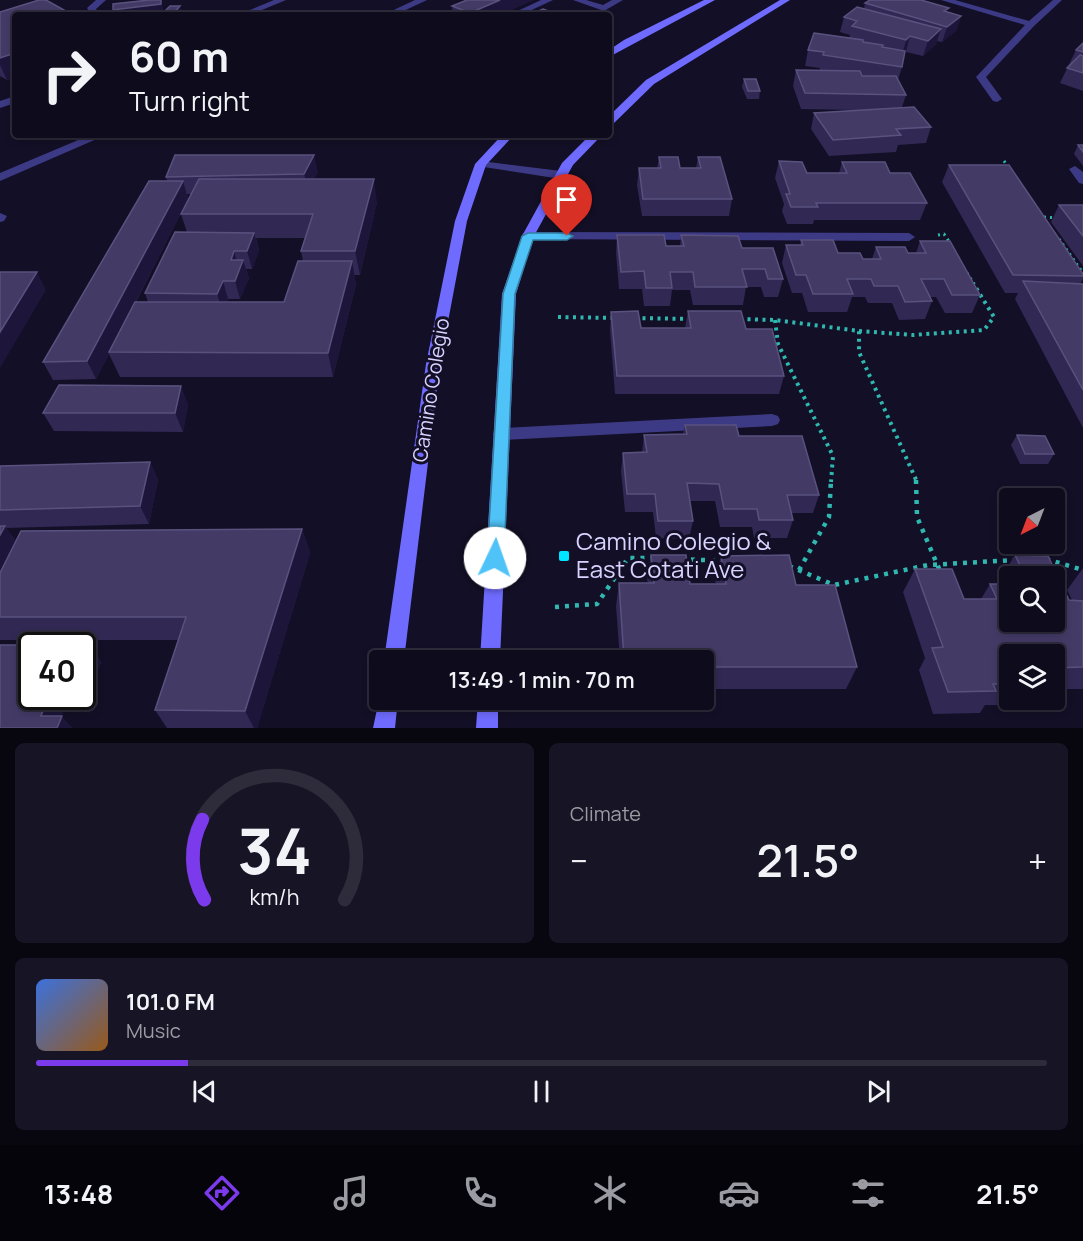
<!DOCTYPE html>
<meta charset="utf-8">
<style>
:root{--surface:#0e0b1c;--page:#171425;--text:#f1f3f6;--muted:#9b9ba3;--line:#2e2b3b;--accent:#7c3aed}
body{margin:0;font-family:Manrope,sans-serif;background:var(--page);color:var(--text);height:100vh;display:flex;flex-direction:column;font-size:22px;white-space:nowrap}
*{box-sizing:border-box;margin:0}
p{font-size:20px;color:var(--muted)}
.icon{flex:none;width:33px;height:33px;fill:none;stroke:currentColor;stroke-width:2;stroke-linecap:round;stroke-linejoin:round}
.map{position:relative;height:728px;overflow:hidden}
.drawer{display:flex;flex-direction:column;gap:15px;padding:15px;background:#08060f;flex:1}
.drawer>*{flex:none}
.top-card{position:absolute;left:12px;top:12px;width:600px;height:126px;border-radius:6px;box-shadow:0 3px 9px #0003,0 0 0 2px var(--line);background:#0e0b1c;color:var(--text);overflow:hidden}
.needle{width:39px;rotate:222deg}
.fabs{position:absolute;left:999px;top:488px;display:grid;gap:12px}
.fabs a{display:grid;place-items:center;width:66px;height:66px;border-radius:6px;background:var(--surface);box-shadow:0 3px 9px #0003,0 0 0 2px var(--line);font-size:30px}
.speed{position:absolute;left:18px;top:632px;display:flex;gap:12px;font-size:30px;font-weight:700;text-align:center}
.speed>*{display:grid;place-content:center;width:78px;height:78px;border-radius:50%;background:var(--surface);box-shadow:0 3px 9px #0003,0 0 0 2px var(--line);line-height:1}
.speed .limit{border:3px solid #111;border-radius:9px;background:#fff;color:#111}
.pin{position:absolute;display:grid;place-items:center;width:51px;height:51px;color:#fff;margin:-62px -26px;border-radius:50% 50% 50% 0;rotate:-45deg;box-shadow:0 0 6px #0007}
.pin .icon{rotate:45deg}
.me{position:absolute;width:66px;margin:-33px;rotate:3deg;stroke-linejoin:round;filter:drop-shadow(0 0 4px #0008)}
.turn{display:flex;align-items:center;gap:21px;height:126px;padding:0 18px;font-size:27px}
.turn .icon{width:78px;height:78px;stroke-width:2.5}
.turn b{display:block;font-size:42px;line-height:51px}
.big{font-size:45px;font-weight:600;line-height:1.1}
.drawer .widget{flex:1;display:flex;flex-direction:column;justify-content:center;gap:9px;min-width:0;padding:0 21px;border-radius:9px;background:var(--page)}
.drawer .dial{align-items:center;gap:0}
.dial svg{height:156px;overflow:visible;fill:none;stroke:var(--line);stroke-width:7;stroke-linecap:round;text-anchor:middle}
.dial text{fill:var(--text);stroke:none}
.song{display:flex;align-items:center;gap:18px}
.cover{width:72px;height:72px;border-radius:9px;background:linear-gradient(135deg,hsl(220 70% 55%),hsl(30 70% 35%))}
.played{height:6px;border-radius:3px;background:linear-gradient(90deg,var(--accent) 15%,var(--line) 15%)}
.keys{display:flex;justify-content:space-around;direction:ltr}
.heat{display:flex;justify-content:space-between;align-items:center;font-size:33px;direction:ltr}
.drawer .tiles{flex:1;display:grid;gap:15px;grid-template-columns:1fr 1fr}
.widget:last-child{grid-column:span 2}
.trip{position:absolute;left:369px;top:650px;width:345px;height:60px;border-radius:6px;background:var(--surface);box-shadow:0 3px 9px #0003,0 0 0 2px var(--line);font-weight:600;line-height:60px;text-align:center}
.tab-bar{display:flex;height:96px;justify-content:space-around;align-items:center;background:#06040b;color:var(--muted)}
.tab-bar .icon{width:42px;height:42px}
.tab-bar .active{color:var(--accent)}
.tab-bar b{font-size:27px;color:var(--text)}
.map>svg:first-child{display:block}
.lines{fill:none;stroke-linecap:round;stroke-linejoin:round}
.path-far2{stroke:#2fb8b0;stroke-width:3;stroke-dasharray:2 4;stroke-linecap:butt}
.path-far1{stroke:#2fb8b0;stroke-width:4;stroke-dasharray:3 4.5;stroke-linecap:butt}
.path{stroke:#2fb8b0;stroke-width:4.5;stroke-dasharray:4 6;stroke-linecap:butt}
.lane{fill:#3d3a85;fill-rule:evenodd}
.street{fill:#3d3a85;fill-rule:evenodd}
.secondary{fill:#6f6bff;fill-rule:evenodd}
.wall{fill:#312854;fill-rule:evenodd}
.shaded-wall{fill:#1d163a}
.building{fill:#433a66;stroke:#5a527e;stroke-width:1.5}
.route{fill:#4fc3f7;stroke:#337fa1;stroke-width:1.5}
.poi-dot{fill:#00e5ff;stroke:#130f26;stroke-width:2}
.labels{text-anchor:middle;stroke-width:6;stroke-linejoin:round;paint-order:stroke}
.street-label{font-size:20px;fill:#d9d4ff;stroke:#130f26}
.near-poi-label{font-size:24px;fill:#d9d4ff;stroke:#130f26;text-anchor:start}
</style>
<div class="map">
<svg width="1083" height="728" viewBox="0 0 1083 728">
<rect width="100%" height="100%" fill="#130f26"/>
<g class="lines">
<path class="path-far2" d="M1004,161L1010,169
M1044,217L1058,218
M938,235L944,234L950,243
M1059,239L1083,273
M967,273L974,284"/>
<path class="path-far1" d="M558,317L613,318
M635,318L691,319
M740,319L775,320L859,331V352L917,482
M775,320L778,344L833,456L831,482
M859,331L913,335L984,330L994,317L973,283"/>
<path class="path" d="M916,480L917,517L940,571
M681,559L725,561
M1046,559L1083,570
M789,566L834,585L928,565L1015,560
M799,570L829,517L831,480
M555,607L597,604L628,558H653"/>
<path class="lane" d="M415,0H427L395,15H383Z
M90,135H106L0,181V173Z
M481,161L561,171L567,175L561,179L477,166L475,164Z
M1075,166L1083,172V184L1079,183L1069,169Z
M0,213L7,216L4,221L0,222Z"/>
<path class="street" d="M96,0H106L96,9L100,15H91L87,8Z
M274,0H286L250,15H238Z
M541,0H553L521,15H509Z
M573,0H586L603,5L612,0H623L604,11Z
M941,0H955L1029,21L1053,0H1062L1034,26L986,77L1002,99L997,102L993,101L976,77L1025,25Z
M15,96V103L0,108V101Z
M528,232L909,233L915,237L909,241L523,239L522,236L523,233Z
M772,414L778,416L780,420L778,424L772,426L501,440L495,438L493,434L495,430L501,428Z"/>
<path class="secondary" d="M704,0H715L609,57V50L624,40Z
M780,0H790L654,84L613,124L609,125V116L646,80Z
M502,135H514L486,165L467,221L440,364L404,660H384L426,364L455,221L475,164Z
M590,135H602L573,165L534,236L516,294L500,660H480L502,294L522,236L562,163Z
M380,695V699H398L395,728H373Z
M478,699H498V728H476Z"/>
</g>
<path class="wall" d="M467,0H533L500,15H453L452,6Z
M865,3L947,12L961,16L956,31L942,42L937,41L936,44L923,56L906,52L904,53L902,67L898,80L906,95L902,107L931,127L926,143L898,145L896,152L829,156L811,129L814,113L857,110L801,109L793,86L796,70H820V68L805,66L808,50L849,38L850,35L840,32L844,17L864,9Z
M0,12L15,15V77L7,80L0,76Z
M1083,43V91L1060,83L1076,50Z
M744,79L760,91L759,99H747L742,87Z
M1078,145H1083V166L1074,154Z
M659,157L680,168H696L698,157L732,199L729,216H642L637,185L639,168H657Z
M779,161L807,173H839L842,162L890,173L927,203L920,220H814L813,224H787L782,211L784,204L775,178Z
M949,165L1083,274V279L1080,284H1083V428L1015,299L1018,293H1005L942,182Z
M318,172L314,179L377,202L360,275H354L356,284L333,377H120L109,354L96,379L53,380L43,362L167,181L166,177ZM187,194H191L181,214L187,232L145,293L148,302H136L188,199ZM256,238H305L301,251L303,261L284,302H227L228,299H240L249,278L246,269H252L259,250Z
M1059,205H1083V266L1051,222Z
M617,235L666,246H680L681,235L742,248L783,279L778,297H764L761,287H746L743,305H693L690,290H672L670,306H644L642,289H619L616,253Z
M801,240L838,253L863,259H872L876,247L908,253H916L920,241L980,295L972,313H945L936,297H930L932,301L925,319L899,320L892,303H868L865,297H852L847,312H808L802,293H792L782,263L786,245H800Z
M688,311L746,329L784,376L779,394H615L610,330L611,312L641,328H685Z
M188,404L183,432L54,431L43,413Z
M685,425L739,436L819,495L813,513H791L793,520L787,538H754L752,527H720L715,501H690L693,521L689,539L656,538L653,512H625L621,471L623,453H642L644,435L683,434Z
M1017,435L1054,454L1048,464H1020L1011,445Z
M150,462L158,480L149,524L6,528L16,541L302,529L310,553L257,728H167L155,710L178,640H0V466Z
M651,555L690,584H716L715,579L721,556L796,585L857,667L846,689H704V660H620L616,606L619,583H648L647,579Z
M1015,555L1048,556L1069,600H1072L1067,590L1083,568V689H1054V654H1010V699H1020L1016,705H985L980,713L933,714L919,670L925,658L903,592L915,569H952L964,599H981L990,584H1003L1000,579ZM1010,576H1054V621H1010Z
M90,645L101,662L83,710L64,709L61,716L72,728H0L32,696H82Z"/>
<path class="shaded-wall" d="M161,0L164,12L138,15H115L113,10Z
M500,0H533L500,15H470V13Z
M180,6L183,14L181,15H172Z
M961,16L956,31L942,42L947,27Z
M941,29L936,44L923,56L928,41Z
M910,36L906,52L902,56L906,40Z
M15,53V77L7,80L0,65V58Z
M314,155L318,172L308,191L304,174Z
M374,179L377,202L360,275L355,251Z
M183,181L188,199L110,352H109V354L96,379L87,361Z
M254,233L259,250L252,269L247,251Z
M234,251L239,269L243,260L249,278L240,299L235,281L231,260Z
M352,261L356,284L333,377L328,353Z
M37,272L46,290L0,368V332Z
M223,281L228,299L223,312L217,294Z
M181,386L188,404L183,432L175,413Z
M150,462L158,480L149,524L140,506Z
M5,526L21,549L0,592V535Z
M302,529L310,553L257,728H254L245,711Z
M90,645L101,662L83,710L73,696H82V664Z
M49,696H52L64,709L56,728L41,716Z
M62,716L72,728H57Z"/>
<path class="building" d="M39,0H46L73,15H15V53L0,58V12Z
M149,0H161V4L113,10V4Z
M467,0H500L470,13L452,6Z
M870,0H921L949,8L944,11L961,16L947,27L865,3Z
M170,6H180L172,15H161Z
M857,7L941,29L928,41L910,36L906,40L852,26L857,21L844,17Z
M543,9L559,15H529Z
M814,33L863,40V42L883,45L882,47L905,51L902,67L823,55L824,52L808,50Z
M1083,43V52L1076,50Z
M1080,55L1083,56V73L1067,68Z
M796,70L860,71L862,76H896L906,95L805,93Z
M744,79H756L760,91H748Z
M914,107L931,127L896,129L901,135L833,140L814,113Z
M1078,145H1083V152Z
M175,155H314L304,174L166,177Z
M659,157H678L680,168H701L698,157H720L732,199H643L639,168H661Z
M779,161L802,162L807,173H847L842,162H885L890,173H910L927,203H816L818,207H791L786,194H790Z
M949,165H1009L1083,274V276L1013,275Z
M199,179H374L355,251H301L313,214H181Z
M149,181H183L87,361L43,362Z
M1059,205H1083V236Z
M175,232L254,233L247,251H234L231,260H243L235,281H223L217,294L145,293Z
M617,235H664L666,246H684L681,235L738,236L742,248H773L783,279H768L765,269H742L747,287H695L693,272H670L672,288H646L644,271L621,272Z
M801,240H833L838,253H860L863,259H881L876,247H905L908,253H926L920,241H950L980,295H952L944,279H921L932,301L905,302L898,286H874L871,279H847L853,294H813L806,275H796L786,245H803Z
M298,261H352L328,353L109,352L135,302H284Z
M0,272H37L0,332Z
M1023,281L1083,284V390Z
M638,311L641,328H691L688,311H741L746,329H772L784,376H617L611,312Z
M59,385L181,386L175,413H43Z
M685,425H736L739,436H802L819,495H787L793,520H759L757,509H724L719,484L687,483L693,521H658L655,494H627L623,453L647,452L644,435L687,434Z
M1017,435L1045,436L1054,454H1025Z
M150,462L140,506L0,510V466Z
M0,526H5L0,535Z
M302,529L245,711L155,710L186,617H0V573L21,531Z
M651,555H686L690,584H726L721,556L789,555L796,585H835L857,667H704V660H624L619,583H654Z
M1015,555L1048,556L1069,600L1083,601V667L1054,668V654H1010V684H993L996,691L948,692L932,648L943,647L915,569H952L964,599H997L990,584H1010V621H1054V576H1025Z
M0,645H32V696H49L41,716H62L57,728H0Z
M82,645H90L82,664Z"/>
<path class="route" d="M528,233H567L573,236L567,240H533L515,294L504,558L501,563L495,565L489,563L487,558L503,294L522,236Z"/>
<rect class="poi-dot" x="558" y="550" width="12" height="12" rx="3"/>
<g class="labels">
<g class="street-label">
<text transform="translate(431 390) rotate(-81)" y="7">Camino Colegio</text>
</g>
<g class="near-poi-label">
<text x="576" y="550">Camino Colegio &amp;<tspan x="576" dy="28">East Cotati Ave</tspan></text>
</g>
</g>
</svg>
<div class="fabs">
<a><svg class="needle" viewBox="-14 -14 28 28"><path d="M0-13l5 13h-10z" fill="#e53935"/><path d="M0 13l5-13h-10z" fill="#9b9ba3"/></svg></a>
<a><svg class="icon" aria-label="search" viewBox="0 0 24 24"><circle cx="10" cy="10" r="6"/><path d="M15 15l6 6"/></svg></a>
<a><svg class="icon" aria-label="layers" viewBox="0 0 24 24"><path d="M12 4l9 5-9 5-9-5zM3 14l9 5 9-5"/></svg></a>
</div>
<div class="speed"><div class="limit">40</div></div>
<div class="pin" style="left:567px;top:236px;background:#d93025"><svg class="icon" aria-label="arrive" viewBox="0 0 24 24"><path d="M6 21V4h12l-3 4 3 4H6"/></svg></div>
<svg class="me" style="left:495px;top:558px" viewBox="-20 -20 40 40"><circle r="19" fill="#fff"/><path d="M0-13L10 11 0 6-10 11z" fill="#4fc3f7"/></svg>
<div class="trip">13:49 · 1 min · 70 m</div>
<div class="top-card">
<div class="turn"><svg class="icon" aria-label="right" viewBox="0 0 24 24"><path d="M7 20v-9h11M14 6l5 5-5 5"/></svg><div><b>60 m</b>Turn right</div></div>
</div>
</div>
<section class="drawer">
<div class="tiles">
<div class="widget dial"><svg viewBox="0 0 100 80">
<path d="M14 69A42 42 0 1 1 86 69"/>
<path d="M14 69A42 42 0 0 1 13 28" stroke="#7c3aed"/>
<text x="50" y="56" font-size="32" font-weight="700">34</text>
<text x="50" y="72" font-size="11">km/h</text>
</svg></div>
<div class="widget"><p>Climate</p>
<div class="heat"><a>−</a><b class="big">21.5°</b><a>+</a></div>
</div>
<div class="widget">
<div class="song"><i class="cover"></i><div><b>101.0 FM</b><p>Music</p></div></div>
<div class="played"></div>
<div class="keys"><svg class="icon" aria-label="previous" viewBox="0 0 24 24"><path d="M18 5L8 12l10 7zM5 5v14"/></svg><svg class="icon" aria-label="pause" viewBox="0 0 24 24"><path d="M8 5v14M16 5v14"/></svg><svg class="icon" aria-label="next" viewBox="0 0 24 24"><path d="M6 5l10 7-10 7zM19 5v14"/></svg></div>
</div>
</div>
</section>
<nav class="tab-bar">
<b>13:48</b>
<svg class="icon active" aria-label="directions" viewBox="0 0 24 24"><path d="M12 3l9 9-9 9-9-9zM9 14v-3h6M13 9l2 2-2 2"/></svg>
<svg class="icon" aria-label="music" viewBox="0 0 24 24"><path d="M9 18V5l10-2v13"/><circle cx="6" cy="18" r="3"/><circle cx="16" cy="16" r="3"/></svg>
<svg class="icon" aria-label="phone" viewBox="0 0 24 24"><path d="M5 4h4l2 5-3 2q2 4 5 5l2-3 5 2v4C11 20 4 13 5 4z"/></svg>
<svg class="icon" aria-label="climate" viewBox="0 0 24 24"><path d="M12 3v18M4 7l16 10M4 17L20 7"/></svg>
<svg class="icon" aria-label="car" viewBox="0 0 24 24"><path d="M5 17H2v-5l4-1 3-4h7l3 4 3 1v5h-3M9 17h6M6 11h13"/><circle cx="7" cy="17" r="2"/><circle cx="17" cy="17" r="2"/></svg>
<svg class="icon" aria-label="filters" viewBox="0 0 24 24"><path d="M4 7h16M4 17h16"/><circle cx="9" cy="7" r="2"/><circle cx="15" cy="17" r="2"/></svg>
<b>21.5°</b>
</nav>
